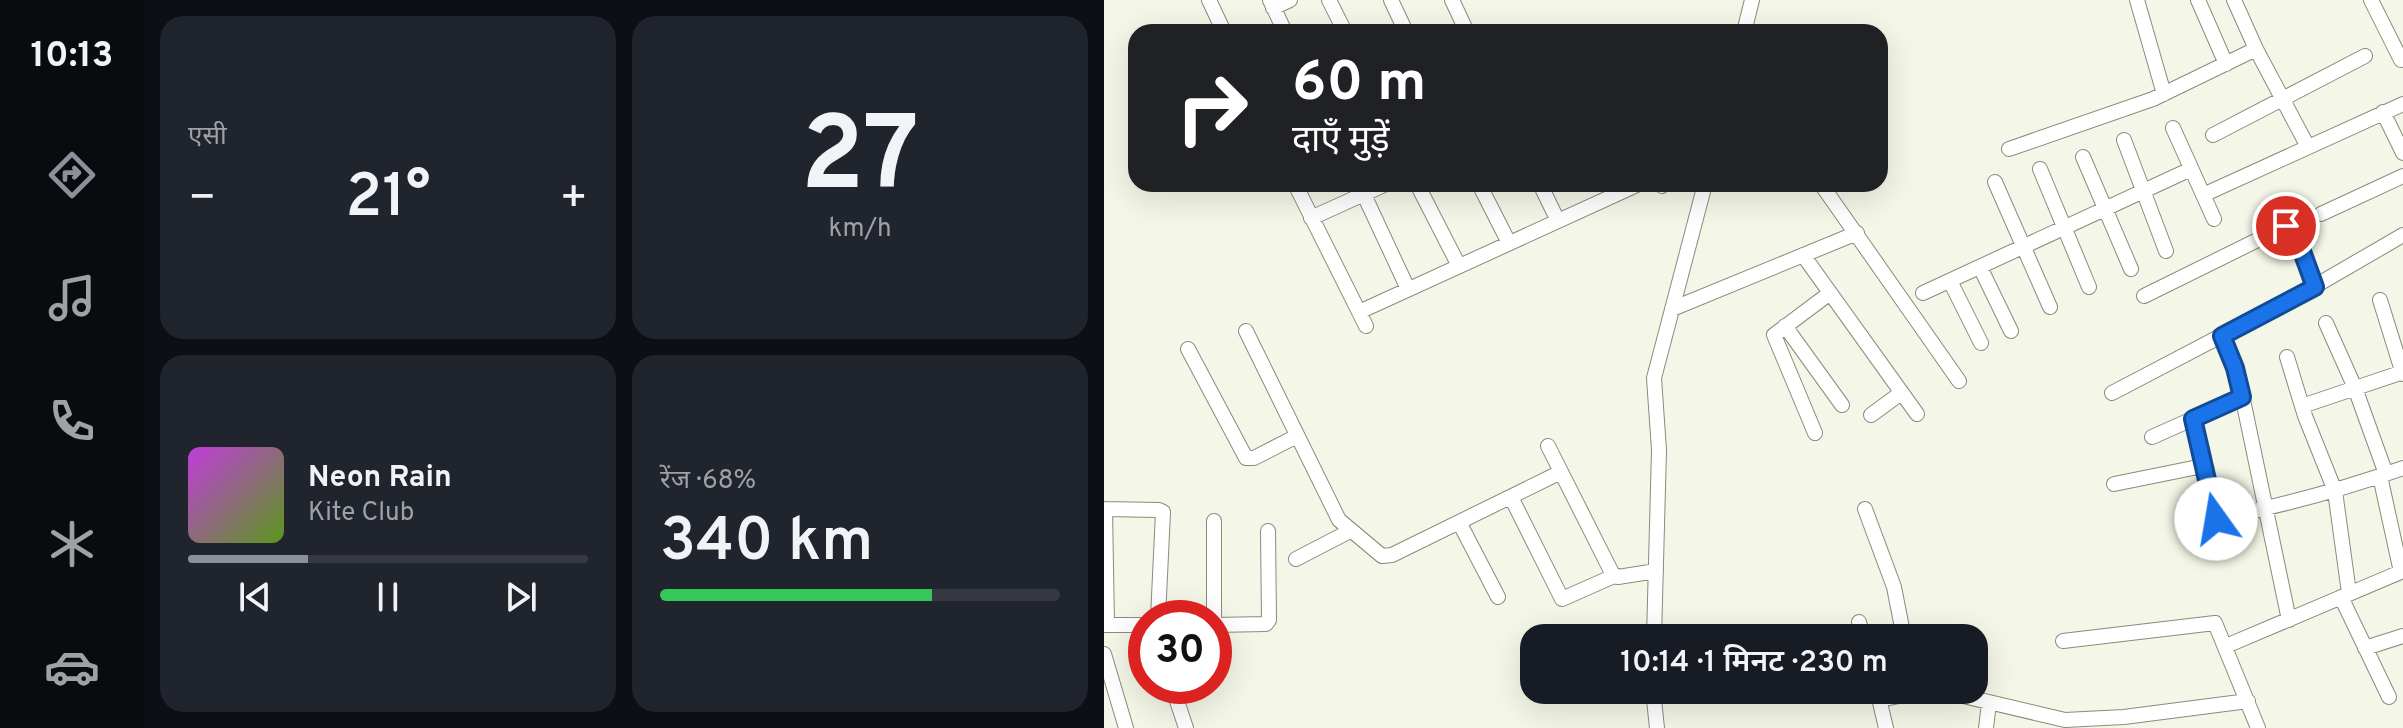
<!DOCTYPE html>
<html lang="hi">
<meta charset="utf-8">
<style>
:root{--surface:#171b24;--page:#20242c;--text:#f1f3f6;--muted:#9ea1a6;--line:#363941;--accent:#8c9099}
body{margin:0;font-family:Overpass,"Noto Sans Devanagari",sans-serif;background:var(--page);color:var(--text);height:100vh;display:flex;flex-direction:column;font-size:30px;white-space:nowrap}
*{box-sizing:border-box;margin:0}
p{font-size:26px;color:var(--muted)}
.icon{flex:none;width:44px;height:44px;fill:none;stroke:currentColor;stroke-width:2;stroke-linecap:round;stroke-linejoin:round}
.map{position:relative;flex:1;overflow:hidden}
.details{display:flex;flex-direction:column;gap:16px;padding:16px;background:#0d0f14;width:960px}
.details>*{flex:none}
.top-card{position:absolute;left:24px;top:24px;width:760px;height:168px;border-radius:24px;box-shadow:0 8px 32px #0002;background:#202124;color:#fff;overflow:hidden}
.speed{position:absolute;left:24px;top:600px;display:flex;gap:16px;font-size:40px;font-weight:700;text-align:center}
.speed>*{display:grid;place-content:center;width:104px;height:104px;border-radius:50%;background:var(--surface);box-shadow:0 8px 32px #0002;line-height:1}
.speed .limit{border:12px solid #d22;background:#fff;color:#111}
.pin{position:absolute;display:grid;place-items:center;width:68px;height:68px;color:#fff;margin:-34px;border:4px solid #fff;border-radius:50%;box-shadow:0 2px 8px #0007}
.me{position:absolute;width:88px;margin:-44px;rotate:347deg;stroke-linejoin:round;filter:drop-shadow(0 0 6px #0008)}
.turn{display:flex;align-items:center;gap:28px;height:168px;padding:0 32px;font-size:36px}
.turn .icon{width:104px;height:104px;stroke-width:2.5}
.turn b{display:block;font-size:56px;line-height:68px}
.big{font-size:60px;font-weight:600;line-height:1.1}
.details .widget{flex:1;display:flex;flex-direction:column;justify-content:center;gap:12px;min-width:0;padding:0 28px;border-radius:24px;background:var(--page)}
.details .dial{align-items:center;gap:0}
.dial b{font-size:104px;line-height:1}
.song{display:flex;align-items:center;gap:24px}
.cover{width:96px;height:96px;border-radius:12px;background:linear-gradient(135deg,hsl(290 70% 55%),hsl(90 70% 35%))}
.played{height:8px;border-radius:4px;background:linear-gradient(90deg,var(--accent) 30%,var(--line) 30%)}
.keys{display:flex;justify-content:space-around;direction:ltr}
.heat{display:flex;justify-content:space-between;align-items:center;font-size:44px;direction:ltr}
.charge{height:12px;border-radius:6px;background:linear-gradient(90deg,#34c759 68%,var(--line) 0)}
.details .tiles{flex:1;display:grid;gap:16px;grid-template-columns:repeat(2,1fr)}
.trip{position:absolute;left:416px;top:624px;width:468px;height:80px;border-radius:24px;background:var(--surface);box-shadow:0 8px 32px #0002;font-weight:600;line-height:80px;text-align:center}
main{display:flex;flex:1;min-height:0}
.tab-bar{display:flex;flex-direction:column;width:144px;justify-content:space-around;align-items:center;background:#090b0e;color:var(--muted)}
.tab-bar .icon{width:56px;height:56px}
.tab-bar .current{color:var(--accent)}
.tab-bar b{font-size:36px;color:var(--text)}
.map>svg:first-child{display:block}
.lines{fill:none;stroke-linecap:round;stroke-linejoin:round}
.minor-casing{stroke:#898b7d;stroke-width:16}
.minor{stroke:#fff;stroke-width:14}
.route-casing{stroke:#114b97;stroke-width:20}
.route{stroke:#1a73e8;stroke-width:14}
</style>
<main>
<nav class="tab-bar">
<b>10:13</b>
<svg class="icon current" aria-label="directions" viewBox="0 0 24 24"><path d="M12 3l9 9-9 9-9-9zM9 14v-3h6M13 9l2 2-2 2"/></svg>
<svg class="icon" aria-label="music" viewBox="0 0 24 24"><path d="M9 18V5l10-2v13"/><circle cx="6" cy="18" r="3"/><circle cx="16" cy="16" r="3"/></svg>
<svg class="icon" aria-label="phone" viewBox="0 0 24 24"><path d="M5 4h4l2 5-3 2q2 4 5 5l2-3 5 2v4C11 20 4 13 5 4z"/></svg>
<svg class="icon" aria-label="climate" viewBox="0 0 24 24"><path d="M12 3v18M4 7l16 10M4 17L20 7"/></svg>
<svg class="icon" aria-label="car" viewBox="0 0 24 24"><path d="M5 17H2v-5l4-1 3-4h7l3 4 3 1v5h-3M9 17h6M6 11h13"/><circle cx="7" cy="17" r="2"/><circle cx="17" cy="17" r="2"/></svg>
</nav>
<section class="details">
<div class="tiles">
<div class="widget"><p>एसी</p>
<div class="heat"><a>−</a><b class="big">21°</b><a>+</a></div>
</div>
<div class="widget dial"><b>27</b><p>km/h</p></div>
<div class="widget">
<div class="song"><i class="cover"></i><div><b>Neon Rain</b><p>Kite Club</p></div></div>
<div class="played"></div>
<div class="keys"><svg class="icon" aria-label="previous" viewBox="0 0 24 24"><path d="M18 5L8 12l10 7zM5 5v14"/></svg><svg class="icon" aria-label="pause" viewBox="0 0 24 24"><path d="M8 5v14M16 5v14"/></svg><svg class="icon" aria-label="next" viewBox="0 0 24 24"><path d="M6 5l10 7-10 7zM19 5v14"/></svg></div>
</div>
<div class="widget"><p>रेंज · 68%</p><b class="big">340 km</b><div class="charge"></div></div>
</div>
</section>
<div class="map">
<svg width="1299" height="728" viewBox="0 0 1299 728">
<rect width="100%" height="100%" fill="#f4f7e7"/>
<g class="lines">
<g class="minor-casing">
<path id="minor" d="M105,0L120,32
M166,0L181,32
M225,0L241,32
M287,0L302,32
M348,0L363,32
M1033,0L1060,94
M1094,0L1122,64
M1130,0L1152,49L1204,147
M1267,0L1297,60
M169,8L186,0
M640,32L648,0
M1279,112L1299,153
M1069,128L1110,219
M1109,135L1261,56
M1020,140L1062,251
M905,149L1049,99L1152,49
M979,157L1027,269
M936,169L985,287
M891,182L946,307
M191,184L262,326
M255,184L304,289
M313,184L355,266
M375,184L405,243
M436,184L454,221
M557,184L558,186
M717,184L855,381
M1099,195L1299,104
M1217,214L1299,176
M207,218L282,184
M699,255L813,414
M876,267L907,331
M846,281L877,343
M819,293L1087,169
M1040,296L1182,226L1192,235L1211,287
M1276,300L1299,374
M568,309L753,233
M255,312L535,184
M1222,323L1251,388L1282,474
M681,326L738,405
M142,331L235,520L278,556L288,555L457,472
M1118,336L1134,376L1185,620
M84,349L142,458H150L193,436
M1183,357L1201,416L1231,491L1245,593
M1008,393L1199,293L1299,235
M1198,406L1299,372
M767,415L797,393
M1089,419L1112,519
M711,433L670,335L726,293
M1048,437L1138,397
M444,446L508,573L514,577L552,571
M1276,476L1297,572
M1010,484L1099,466
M407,497L458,599L510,576
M0,509L55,510L59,512L54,618
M1,509L3,625
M761,509L790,587L800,638
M355,522L394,597
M1084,524C1158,511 1228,493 1299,468
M192,559L246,531
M1237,597L1285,697
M755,622L759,638
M0,625H42
M110,625L162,624L165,620L164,531
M110,625V521
M550,638L555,450L550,378L601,184
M959,641L1111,623L1154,728
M1122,646L1299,571
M1261,648L1299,636
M0,654L22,728
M68,686L82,728
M549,690L553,728
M773,690L782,728
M834,690L961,720L1020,717L1144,701
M776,700L823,690
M882,728L885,703"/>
</g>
<use href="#minor" class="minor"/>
</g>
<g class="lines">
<g class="route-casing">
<path id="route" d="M1112,519L1089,419L1138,397L1131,368L1118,336L1211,287L1192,235L1182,226"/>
</g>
<use href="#route" class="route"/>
</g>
</svg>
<div class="speed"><div class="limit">30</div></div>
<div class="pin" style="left:1182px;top:226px;background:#d93025"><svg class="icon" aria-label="arrive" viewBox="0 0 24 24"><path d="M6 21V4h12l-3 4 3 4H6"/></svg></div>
<svg class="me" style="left:1112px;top:519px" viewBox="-20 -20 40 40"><circle r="19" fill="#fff"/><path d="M0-13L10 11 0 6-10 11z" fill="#1a73e8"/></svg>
<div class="trip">10:14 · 1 मिनट · 230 m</div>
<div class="top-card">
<div class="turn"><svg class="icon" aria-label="right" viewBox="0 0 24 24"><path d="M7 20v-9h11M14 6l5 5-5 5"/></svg><div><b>60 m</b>दाएँ मुड़ें</div></div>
</div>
</div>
</main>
